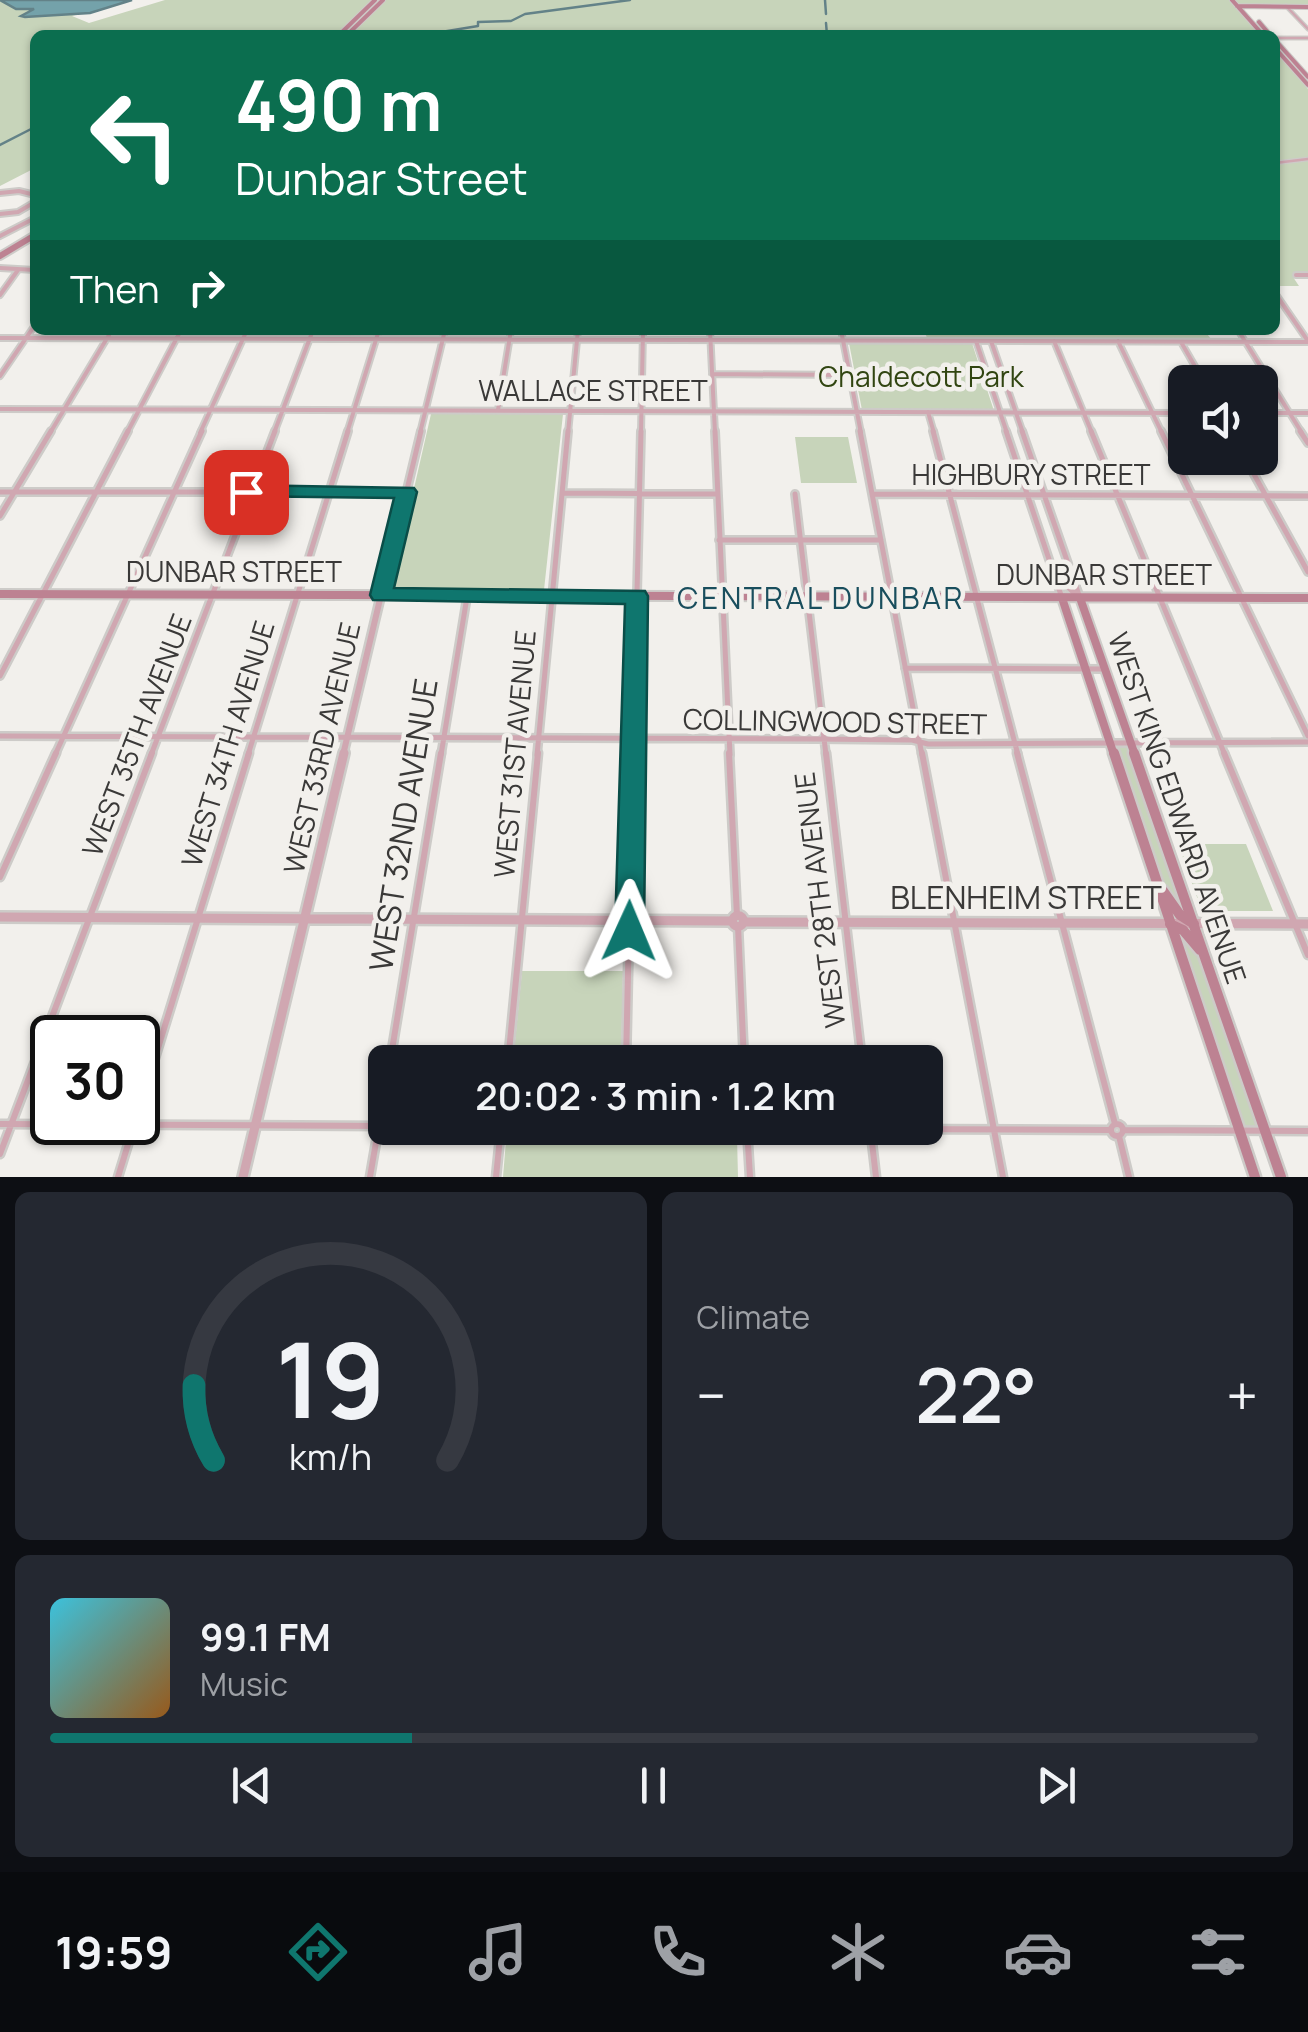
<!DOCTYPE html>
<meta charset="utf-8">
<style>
:root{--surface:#171b24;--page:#242831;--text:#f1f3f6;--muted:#9ea1a6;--line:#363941;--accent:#0f766e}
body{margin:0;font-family:Manrope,sans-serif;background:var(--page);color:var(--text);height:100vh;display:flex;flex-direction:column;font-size:38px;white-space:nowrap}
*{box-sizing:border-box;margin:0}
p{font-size:32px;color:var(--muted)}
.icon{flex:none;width:55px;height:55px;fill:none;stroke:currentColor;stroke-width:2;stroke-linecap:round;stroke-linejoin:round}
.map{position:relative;height:1177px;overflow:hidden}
.drawer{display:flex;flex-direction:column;gap:15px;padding:15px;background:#0d0f14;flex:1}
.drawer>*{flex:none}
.hud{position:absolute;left:30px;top:30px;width:1250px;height:305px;border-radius:15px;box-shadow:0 2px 8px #0004;background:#0b6e4f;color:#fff;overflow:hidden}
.fabs{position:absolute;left:1168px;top:365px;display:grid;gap:20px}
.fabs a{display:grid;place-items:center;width:110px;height:110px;border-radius:15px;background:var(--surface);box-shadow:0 2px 8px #0004;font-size:50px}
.speed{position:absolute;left:30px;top:1015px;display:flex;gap:20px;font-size:50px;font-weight:700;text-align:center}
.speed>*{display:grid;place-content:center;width:130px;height:130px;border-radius:50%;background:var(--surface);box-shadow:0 2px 8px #0004;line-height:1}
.speed .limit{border:5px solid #111;border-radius:15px;background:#fff;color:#111}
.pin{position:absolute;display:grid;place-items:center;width:85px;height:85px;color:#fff;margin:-42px;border-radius:20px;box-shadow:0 5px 15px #0006}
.me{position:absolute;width:110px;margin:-55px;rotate:1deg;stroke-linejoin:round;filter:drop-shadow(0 0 8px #0008)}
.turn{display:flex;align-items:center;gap:35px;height:210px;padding:0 40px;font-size:45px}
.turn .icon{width:130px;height:130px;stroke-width:2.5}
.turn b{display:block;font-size:70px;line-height:85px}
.then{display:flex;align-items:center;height:95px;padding:0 40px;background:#0003;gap:20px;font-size:38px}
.big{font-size:75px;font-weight:600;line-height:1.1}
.drawer .card{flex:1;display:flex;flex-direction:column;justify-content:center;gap:15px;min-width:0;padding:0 35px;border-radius:15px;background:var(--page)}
.drawer .dial{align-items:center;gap:0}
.dial svg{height:260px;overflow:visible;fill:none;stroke:var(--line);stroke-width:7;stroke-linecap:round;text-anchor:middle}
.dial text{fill:var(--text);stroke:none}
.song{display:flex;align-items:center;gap:30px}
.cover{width:120px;height:120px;border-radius:15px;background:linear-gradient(135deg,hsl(190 70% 55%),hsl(30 70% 35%))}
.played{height:10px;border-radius:5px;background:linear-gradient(90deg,var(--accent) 30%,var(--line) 30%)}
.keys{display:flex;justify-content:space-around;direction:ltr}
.heat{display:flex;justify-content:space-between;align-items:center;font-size:55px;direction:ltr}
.drawer .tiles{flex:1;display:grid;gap:15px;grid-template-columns:1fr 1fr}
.card:last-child{grid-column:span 2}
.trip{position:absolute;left:368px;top:1045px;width:575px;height:100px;border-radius:15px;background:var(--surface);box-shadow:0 2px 8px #0004;font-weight:600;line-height:100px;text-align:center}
.dock{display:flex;height:160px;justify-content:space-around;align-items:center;background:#090b0e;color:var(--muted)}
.dock .icon{width:70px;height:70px}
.dock .selected{color:var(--accent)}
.dock b{font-size:45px;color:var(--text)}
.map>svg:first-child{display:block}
.green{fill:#c7d4ba}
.water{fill:#74a2aa;stroke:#638288;stroke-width:2.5}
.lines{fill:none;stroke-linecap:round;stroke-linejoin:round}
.stream{stroke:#638288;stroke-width:2.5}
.minor-far3-casing{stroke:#cdcbc8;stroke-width:5}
.minor-far2-casing{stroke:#cdcbc8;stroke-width:8}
.minor-far1-casing{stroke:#cdcbc8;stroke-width:10}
.minor-casing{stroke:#cdcbc8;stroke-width:11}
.tertiary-far1-casing{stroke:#cdcbc8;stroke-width:11}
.tertiary-casing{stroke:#cdcbc8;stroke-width:14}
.secondary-far3-casing{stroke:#cdcbc8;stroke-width:6}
.secondary-far2-casing{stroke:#cdcbc8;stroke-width:10}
.secondary-far1-casing{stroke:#cdcbc8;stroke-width:12}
.secondary-casing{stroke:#cdcbc8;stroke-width:15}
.minor-far3{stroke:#d0a7b1;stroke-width:2.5}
.minor-far2{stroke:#d0a7b1;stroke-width:4}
.minor-far1{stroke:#d0a7b1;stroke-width:5}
.minor{stroke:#d0a7b1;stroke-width:6}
.tertiary-far1{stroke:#d0a7b1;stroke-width:6}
.tertiary{stroke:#d0a7b1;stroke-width:9}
.secondary-far3{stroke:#bd8292;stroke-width:4}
.secondary-far2{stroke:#bd8292;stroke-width:6}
.secondary-far1{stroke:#bd8292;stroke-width:8}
.secondary{stroke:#bd8292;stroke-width:10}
.route{fill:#0f766e;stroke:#0a4d48;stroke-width:2.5}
.labels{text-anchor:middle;stroke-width:9;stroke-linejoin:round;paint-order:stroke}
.park-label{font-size:28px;fill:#314511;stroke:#f2f0ec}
.street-label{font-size:28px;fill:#3a3938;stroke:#f2f0ec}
.neighbourhood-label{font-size:30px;letter-spacing:2.5px;fill:#194e5d;stroke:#f2f0ec}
.near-street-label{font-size:32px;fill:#3a3938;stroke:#f2f0ec}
</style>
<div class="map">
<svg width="1308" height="1177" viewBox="0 0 1308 1177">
<rect width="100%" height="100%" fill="#f2f0ec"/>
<path class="green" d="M0,0H132L72,16L89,23L165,0H1308V5H1233L1261,35H35V168L0,186Z
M1275,50L1308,89V158L1291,160L1308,161V277H1293L1299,286H1275Z
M924,330H1204L1211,339L927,338Z
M849,343H972L994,411L862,410Z
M431,414H563L544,590L391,589Z
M795,437H848L857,483H801Z
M1120,745L1128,746L1185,914L1165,891L1115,748Z
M1178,844H1246L1273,911H1202Z
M1182,931L1199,952L1258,1126H1242L1176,932Z
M522,971H623L621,1062H513Z
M507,1128H620L629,1136L737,1137L738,1177H503Z"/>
<path class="water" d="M0,0H132L90,13L25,17L21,16L34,9H16Z"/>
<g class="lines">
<path class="stream" d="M825,0L826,14
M826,23L827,35
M423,35L478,26V22L511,21L525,14L630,0
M0,145L35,127"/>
<g class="minor-far3-casing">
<path id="minor-far3" d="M1286,6L1308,29
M1275,38H1308
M1275,163L1308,159"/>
</g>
<g class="minor-far2-casing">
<path id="minor-far2" d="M0,193L19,191L35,195
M0,214L18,212L35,202
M0,236L35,218
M0,268L35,270
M1296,275H1308
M1275,293L1308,341
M0,295L18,270
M710,330L715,433
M841,330L861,433
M1238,330L1302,433
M0,338L1308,342
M976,341L1007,433
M991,341L1023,433
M1054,341L1092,433
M1118,341L1162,433
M1181,342L1204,382
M712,374L849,375
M0,376L35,325
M0,409L1185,413
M498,410L511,330
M928,412L934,433
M1260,413H1308
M50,433L112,330
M127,433L181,330
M200,433L247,330
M274,433L313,330
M347,433L379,330
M420,433L445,330
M568,433L578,330
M641,433L643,330"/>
</g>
<g class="minor-far1-casing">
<path id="minor-far1" d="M715,431L730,755
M860,431L922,755
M933,431L1018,755
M1006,431L1062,598
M1022,431L1080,598
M1091,431L1225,755
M1161,431L1308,736
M1300,431L1308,443
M1245,458L1308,572
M0,492H406
M562,493L717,494
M795,494L826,755
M874,494L1308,496
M0,516L51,431
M719,540H881
M1057,576L1077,596
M382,594L421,431
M905,668L1104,669
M0,676L128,431
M0,736L817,739L912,740L928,744L1308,742
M55,755L202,431
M151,755L275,431
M248,755L348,431
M441,755L467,597
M537,755L568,431
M633,755L641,431"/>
</g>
<g class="minor-casing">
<path id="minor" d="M729,753L737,916
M826,753L862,1062
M922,753L1003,1177
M1017,753L1115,1124
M1224,753L1308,955
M0,877L56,753
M738,926L744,1062
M390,1062L441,753
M508,1062L538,753
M626,1062L633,753
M138,1113L249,753
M1111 1130a6 6 0 1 1 12 0a6 6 0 1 1-12 0Z
M0,1124L385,1126
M629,1128L864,1129
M747,1128L750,1177
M876,1129L1111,1130
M1123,1130L1308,1131
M871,1134L876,1177
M1119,1136L1129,1177
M0,1154L152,753
M118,1177L134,1125
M370,1177L385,1090
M496,1177L501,1128"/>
</g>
<g class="tertiary-far1-casing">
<path id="tertiary-far1" d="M343,755L381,595"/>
</g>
<g class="tertiary-casing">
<path id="tertiary" d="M732.5 921a5.5 5.5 0 1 1 11 0a5.5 5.5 0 1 1-11 0Z
M0,917L732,921
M744,922L1308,924
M243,1177L344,753"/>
</g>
<g class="secondary-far3-casing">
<path id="secondary-far3" d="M1232,0L1263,35
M1237,6L1308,7
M1259,22L1270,35
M339,35L375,0
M347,35L383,0
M1275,40L1308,77
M1275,48L1308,85"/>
</g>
<g class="secondary-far2-casing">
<path id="secondary-far2" d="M0,256L35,235"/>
</g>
<g class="secondary-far1-casing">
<path id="secondary-far1" d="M0,594L1308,598
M1062,598L1114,755
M1080,598L1135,755"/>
</g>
<g class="secondary-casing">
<path id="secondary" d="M1114,753L1255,1177
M1134,753L1281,1177
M1163,891L1180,915L1194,924
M1170,924L1183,930L1200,950"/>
</g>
<use href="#minor-far3" class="minor-far3"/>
<use href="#minor-far2" class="minor-far2"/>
<use href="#minor-far1" class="minor-far1"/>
<use href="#minor" class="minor"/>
<use href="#tertiary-far1" class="tertiary-far1"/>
<use href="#tertiary" class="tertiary"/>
<use href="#secondary-far3" class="secondary-far3"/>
<use href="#secondary-far2" class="secondary-far2"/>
<use href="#secondary-far1" class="secondary-far1"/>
<use href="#secondary" class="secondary"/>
</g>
<path class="route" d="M246,485L414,488L417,492L394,588L645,591L648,596L644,931L640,940L629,943L619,940L615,931L625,604L373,600L370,595L394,498L238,496L235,492L238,487Z"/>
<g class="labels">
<g class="park-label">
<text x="921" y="387">Chaldecott Park</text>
</g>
<g class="street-label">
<text x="593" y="401">WALLACE STREET</text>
<text x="1031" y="485">HIGHBURY STREET</text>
<text x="234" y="582">DUNBAR STREET</text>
<text x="1104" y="585">DUNBAR STREET</text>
<text transform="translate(835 722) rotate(1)" y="10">COLLINGWOOD STREET</text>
<text transform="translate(137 735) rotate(-69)" y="10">WEST 35TH AVENUE</text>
<text transform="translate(228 744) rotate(-73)" y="10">WEST 34TH AVENUE</text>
<text transform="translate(322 748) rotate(-77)" y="10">WEST 33RD AVENUE</text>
<text transform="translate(515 754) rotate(-85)" y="10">WEST 31ST AVENUE</text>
<text transform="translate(1177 808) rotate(71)" y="10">WEST KING EDWARD AVENUE</text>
<text transform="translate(820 900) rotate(-97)" y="10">WEST 28TH AVENUE</text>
</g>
<g class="neighbourhood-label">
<text x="821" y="609">CENTRAL DUNBAR</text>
</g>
<g class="near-street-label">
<text transform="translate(404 825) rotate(-81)" y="11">WEST 32ND AVENUE</text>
<text x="1026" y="909">BLENHEIM STREET</text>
</g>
</g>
</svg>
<div class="fabs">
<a><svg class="icon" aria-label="sound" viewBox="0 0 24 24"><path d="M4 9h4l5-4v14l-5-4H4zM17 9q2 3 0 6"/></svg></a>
</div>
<div class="speed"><div class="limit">30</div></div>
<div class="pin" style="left:246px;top:492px;background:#d93025"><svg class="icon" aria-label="arrive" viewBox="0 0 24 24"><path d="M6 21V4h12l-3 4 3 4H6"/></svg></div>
<svg class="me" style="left:629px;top:931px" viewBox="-20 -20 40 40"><path d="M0-17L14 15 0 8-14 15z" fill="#0f766e" stroke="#fff" stroke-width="4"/></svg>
<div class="trip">20:02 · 3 min · 1.2 km</div>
<div class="hud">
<div class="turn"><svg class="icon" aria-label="left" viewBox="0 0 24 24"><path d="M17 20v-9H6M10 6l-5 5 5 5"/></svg><div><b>490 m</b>Dunbar Street</div></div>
<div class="then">Then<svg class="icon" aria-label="right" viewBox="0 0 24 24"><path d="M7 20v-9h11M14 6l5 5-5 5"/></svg></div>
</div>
</div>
<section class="drawer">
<div class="tiles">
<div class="card dial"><svg viewBox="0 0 100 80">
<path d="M14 69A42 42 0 1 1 86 69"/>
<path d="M14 69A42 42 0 0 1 8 46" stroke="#0f766e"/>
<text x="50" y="56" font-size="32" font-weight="700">19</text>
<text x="50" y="72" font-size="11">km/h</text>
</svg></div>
<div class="card"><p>Climate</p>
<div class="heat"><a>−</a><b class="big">22°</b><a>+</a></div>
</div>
<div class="card">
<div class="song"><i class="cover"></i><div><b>99.1 FM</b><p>Music</p></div></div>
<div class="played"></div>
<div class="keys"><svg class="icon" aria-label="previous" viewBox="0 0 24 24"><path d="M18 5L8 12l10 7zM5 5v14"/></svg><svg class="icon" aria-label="pause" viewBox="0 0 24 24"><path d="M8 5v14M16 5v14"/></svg><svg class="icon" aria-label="next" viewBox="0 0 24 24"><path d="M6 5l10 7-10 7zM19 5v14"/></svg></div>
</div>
</div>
</section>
<nav class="dock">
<b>19:59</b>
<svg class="icon selected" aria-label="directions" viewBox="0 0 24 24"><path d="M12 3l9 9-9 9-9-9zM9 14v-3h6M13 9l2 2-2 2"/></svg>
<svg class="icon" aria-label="music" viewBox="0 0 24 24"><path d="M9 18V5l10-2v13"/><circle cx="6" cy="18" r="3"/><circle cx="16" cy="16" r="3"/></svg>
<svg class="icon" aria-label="phone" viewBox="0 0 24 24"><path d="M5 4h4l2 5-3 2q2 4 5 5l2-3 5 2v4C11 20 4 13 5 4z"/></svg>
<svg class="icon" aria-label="climate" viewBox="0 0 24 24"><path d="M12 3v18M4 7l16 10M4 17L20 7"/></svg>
<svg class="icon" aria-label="car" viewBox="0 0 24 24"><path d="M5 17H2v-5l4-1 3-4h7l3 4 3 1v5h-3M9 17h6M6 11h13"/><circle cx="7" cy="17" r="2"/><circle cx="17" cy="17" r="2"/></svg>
<svg class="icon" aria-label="filters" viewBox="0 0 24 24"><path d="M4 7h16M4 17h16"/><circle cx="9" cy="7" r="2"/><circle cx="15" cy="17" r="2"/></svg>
</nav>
